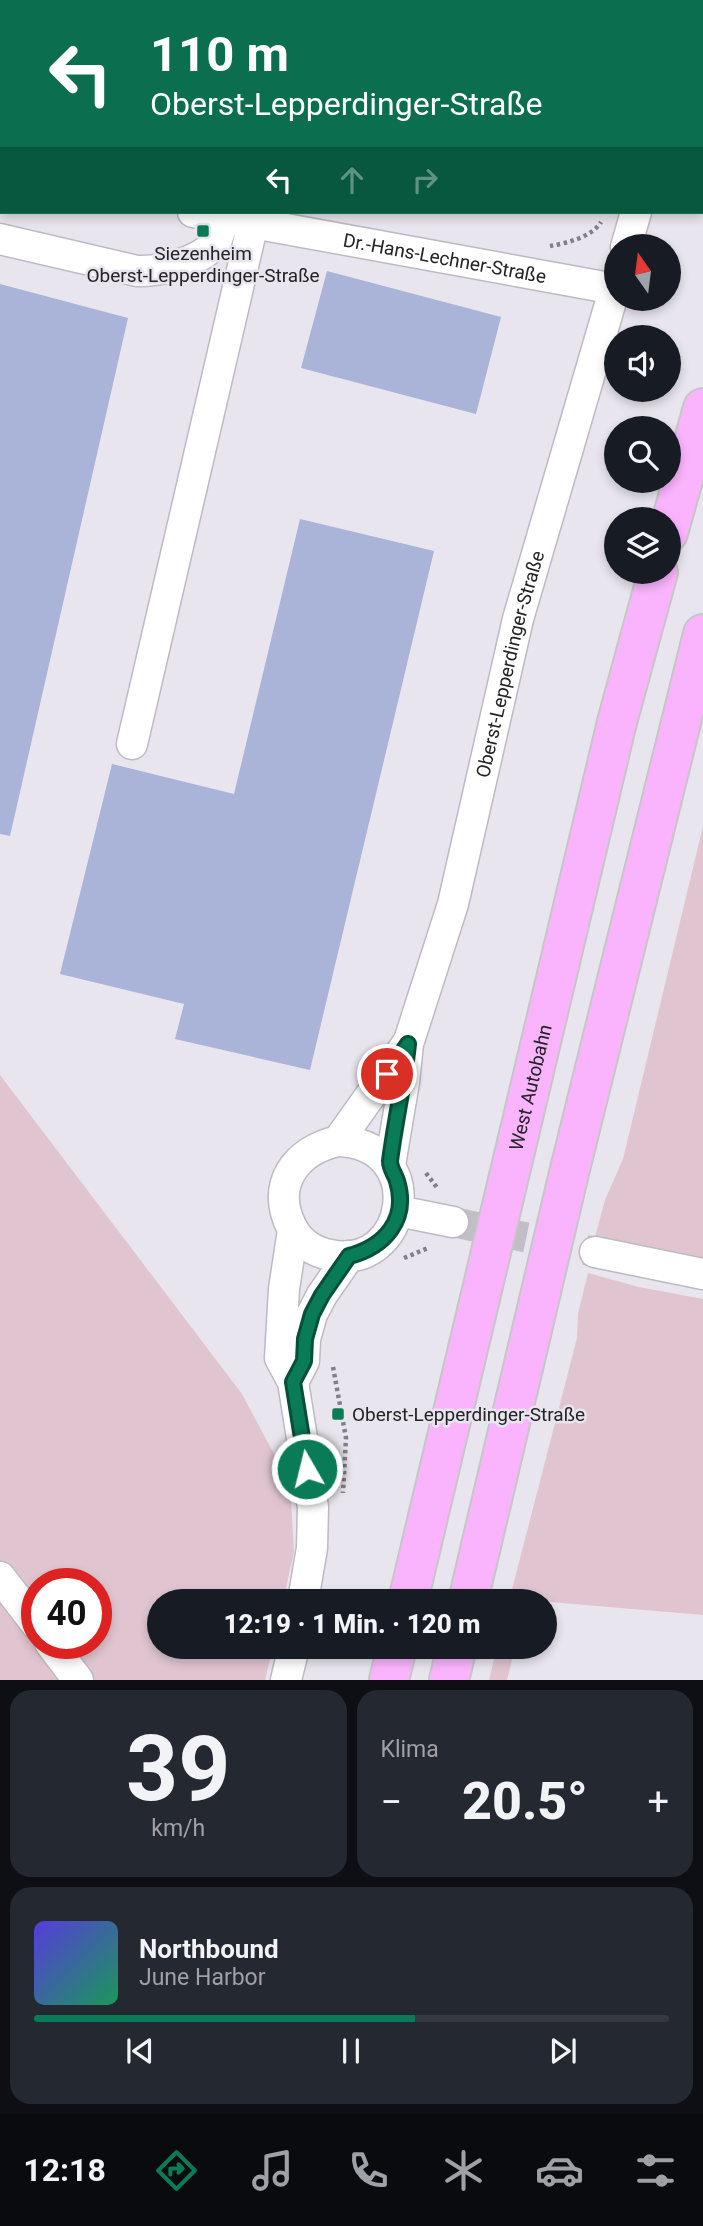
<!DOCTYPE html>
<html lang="de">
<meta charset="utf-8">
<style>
:root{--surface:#171b24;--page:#242831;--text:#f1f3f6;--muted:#9ea1a6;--line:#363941;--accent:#097b57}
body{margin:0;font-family:Roboto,sans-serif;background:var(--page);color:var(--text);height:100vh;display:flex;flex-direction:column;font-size:26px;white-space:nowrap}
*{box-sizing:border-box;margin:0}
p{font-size:23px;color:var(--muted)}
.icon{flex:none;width:38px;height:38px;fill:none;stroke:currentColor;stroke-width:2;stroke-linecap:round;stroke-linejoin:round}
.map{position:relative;height:1680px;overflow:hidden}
.panel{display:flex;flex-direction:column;gap:10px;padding:10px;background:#0d0f14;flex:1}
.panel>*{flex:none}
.banner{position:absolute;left:0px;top:0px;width:704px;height:214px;box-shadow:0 4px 10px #0003;background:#0b6e4f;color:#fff;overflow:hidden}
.needle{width:46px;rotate:346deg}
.buttons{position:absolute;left:604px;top:234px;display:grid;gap:14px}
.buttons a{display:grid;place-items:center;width:77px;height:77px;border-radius:50%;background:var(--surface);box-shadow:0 4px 10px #0003;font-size:35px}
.speed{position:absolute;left:21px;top:1568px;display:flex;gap:14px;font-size:35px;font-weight:700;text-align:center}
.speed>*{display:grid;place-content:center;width:91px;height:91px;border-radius:50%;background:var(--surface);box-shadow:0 4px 10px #0003;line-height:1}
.speed .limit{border:10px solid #d22;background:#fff;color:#111}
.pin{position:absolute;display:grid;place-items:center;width:60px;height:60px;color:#fff;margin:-30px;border:4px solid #fff;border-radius:50%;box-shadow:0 2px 7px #0007}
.me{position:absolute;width:77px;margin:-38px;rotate:352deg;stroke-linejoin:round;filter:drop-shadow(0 0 5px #0008)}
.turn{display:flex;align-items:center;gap:24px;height:147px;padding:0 35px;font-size:32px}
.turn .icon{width:91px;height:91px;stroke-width:2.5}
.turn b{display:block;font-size:49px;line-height:60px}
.lanes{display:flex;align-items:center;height:66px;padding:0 35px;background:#0003;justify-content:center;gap:35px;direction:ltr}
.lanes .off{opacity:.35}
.big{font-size:52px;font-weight:800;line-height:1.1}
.panel .widget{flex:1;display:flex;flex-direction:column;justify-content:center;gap:10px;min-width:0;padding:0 24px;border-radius:21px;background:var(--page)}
.panel .dial{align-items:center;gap:0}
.dial b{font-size:91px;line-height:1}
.song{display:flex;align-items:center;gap:21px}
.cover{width:84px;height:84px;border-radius:10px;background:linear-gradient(135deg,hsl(250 70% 55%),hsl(150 70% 35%))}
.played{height:7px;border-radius:4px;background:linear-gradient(90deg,var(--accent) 60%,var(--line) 60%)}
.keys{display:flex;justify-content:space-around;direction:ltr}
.heat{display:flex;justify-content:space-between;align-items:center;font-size:38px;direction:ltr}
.panel .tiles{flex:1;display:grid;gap:10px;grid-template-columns:1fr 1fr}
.widget:last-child{grid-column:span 2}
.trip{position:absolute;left:147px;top:1589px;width:410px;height:70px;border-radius:35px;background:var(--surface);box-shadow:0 4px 10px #0003;font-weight:800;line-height:70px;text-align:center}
.menu{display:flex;height:112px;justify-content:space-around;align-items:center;background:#090b0e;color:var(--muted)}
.menu .icon{width:49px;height:49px}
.menu .active{color:var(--accent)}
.menu b{font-size:32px;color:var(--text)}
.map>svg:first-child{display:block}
.green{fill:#e0c5d0;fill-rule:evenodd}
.building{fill:#a9b4d8}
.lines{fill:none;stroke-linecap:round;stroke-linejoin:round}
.minor-tunnel{stroke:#c1bec6;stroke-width:30;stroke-dasharray:30 15;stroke-linecap:butt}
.minor-casing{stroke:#bcbac2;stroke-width:33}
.highway-casing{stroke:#c6c6c7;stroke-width:42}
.path{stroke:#828086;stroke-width:4.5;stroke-dasharray:3.5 3.5;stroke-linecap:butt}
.minor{stroke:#fff;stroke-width:30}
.highway{stroke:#fab4fd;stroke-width:38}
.route-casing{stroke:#065039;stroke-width:18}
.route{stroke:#097b57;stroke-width:12}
.poi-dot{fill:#097b57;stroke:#e8e5ee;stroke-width:2.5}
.labels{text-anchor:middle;stroke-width:5;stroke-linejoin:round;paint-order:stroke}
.poi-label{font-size:19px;fill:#242326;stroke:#e8e5ee}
.street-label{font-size:19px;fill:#242326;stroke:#e8e5ee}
</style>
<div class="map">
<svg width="703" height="1680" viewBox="0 0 703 1680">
<rect width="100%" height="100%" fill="#e8e5ee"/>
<path class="green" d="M703,826V1262L595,1237L605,1200L623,1159Z
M0,1075L242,1394L290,1484L294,1552L283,1601H159V1647H273L265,1680H0ZM37,1584H96V1643H37Z
M588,1273L639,1287L703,1299V1615L526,1600L509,1601L577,1338L578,1313Z
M497,1647H515L507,1680H489Z"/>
<path class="building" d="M327,271L501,317L476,414L301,368Z
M0,284L128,318L10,836L0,834Z
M300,519L434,551L310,1070L175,1039L184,1004L60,974L112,764L234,794Z"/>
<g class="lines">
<path class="minor-tunnel" d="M453,1222L595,1252"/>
<g class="minor-casing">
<g id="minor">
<path d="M700,2L701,0"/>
<path d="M0,167L2,168"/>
<path id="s1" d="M193,212L615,289"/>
<path d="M0,239L137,271C159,272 207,261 217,239C220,233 221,225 223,218"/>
<path d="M626,247L636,212"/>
<path d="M132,744L253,223"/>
<path d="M338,1141C430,1144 409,1272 330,1255C315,1252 300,1243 292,1228C270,1185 295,1151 338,1141L407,1044"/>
<path id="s2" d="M390,1165L404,1082L408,1044L453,904L518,619L616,284"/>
<path d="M398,1211L453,1222"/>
<path d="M293,1230L284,1289L280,1358L293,1382L313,1507L312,1548L303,1601"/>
<path d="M595,1252L703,1274"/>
<path d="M293,1382L304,1361L305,1339L312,1314L322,1295L349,1256"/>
<path d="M0,1577L37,1625"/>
<path d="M50,1643L78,1680"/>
<path d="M286,1680L294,1647"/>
</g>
</g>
<g class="highway-casing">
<g id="highway">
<path d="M668,533L703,408"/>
<path id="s3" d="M408,1601L617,722L658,572"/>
<path d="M468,1601L569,1173L703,634"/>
<path d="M389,1680L397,1647"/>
<path d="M449,1680L457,1647"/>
</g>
</g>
<path class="path" d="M702,86L703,82
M550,246C567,243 592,237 601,222
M426,1173L438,1189
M404,1258L428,1248
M333,1367L346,1438L343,1493"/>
<use href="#minor" class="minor"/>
<use href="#highway" class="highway"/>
</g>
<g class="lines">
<g class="route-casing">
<path id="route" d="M307,1469L293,1382L304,1361L305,1339L312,1314L322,1295L349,1256C384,1247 409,1220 397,1181C395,1174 390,1169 390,1161C395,1122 404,1083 408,1044L387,1074"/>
</g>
<use href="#route" class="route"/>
</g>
<g class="poi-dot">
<rect x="196" y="224" width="14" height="14" rx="3.5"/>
<rect x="331" y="1407" width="14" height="14" rx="3.5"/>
</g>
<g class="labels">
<g class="poi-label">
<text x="203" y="260">Siezenheim<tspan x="203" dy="22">Oberst-Lepperdinger-Straße</tspan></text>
<text x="352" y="1421" text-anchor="start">Oberst-Lepperdinger-Straße</text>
</g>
<g class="street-label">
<text dy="7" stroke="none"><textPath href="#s1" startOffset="256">Dr.-Hans-Lechner-Straße</textPath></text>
<text dy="7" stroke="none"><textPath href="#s2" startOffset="516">Oberst-Lepperdinger-Straße</textPath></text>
<text dy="7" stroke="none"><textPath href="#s3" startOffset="528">West Autobahn</textPath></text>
</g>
</g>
</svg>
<div class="buttons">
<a><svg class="needle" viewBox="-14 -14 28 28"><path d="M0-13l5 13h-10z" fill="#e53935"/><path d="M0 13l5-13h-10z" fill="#9ea1a6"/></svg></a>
<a><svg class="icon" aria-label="sound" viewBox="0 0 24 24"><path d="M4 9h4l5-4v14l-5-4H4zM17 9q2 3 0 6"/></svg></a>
<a><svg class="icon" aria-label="search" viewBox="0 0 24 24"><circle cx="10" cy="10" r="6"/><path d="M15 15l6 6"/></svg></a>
<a><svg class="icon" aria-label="layers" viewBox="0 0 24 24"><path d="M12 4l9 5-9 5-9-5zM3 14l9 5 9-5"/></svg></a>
</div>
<div class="speed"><div class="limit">40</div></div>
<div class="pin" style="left:387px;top:1074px;background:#d93025"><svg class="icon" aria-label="arrive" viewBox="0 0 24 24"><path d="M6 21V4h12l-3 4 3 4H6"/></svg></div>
<svg class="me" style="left:307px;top:1469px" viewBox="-20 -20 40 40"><circle r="17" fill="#097b57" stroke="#fff" stroke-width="3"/><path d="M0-11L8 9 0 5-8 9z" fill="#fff"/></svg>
<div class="trip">12:19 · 1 Min. · 120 m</div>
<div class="banner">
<div class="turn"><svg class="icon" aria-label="left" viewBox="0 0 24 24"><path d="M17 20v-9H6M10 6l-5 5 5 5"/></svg><div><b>110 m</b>Oberst-Lepperdinger-Straße</div></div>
<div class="lanes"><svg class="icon" aria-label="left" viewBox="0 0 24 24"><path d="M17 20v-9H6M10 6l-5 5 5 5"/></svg><svg class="icon off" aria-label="ahead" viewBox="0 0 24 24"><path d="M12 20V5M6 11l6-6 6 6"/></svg><svg class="icon off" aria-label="right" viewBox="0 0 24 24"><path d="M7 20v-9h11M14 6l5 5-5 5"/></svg></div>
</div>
</div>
<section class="panel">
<div class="tiles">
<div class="widget dial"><b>39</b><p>km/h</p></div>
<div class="widget"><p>Klima</p>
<div class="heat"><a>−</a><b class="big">20.5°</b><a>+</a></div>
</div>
<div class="widget">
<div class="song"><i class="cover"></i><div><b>Northbound</b><p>June Harbor</p></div></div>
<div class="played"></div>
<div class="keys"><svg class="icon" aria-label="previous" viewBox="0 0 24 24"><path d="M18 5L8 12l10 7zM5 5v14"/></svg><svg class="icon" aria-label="pause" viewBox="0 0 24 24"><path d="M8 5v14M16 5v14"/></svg><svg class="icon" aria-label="next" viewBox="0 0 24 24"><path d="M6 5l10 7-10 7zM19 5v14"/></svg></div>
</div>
</div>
</section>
<nav class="menu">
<b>12:18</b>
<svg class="icon active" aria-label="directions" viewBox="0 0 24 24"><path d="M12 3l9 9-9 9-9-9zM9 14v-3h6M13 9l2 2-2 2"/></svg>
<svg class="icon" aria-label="music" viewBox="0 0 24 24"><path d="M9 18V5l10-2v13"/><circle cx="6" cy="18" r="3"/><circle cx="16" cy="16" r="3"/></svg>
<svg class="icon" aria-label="phone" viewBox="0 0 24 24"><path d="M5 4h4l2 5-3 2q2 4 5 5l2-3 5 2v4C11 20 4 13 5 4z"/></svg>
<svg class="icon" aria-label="climate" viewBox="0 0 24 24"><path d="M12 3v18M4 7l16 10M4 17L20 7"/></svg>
<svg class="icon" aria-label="car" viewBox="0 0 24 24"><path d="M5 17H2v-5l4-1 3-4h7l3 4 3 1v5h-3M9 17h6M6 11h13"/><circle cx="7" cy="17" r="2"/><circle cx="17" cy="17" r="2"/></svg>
<svg class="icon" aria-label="filters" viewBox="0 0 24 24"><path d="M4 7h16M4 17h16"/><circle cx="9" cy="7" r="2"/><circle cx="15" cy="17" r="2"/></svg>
</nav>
